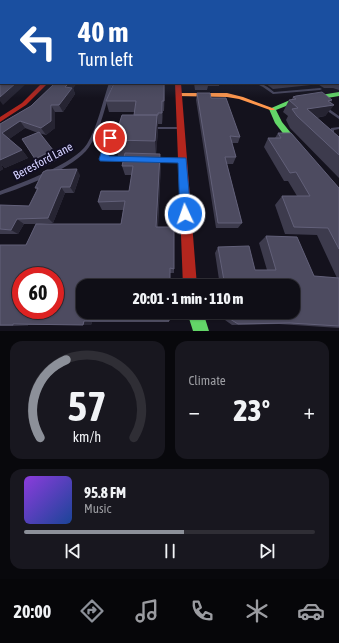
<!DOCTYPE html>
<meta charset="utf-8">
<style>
:root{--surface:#0f0e16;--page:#18171f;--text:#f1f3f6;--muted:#9b9ca1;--line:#2f2e35;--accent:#8c9099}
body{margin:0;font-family:"Asap Condensed",sans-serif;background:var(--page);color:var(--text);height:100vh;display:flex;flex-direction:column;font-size:15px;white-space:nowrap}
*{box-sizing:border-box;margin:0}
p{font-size:13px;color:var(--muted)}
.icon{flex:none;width:22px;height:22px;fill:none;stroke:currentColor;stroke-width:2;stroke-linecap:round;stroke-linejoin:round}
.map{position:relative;height:331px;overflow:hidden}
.sheet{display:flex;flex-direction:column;gap:10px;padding:10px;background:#08080c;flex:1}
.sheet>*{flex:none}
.top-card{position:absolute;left:0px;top:0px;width:339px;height:84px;box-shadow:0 1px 3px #0004,0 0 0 1px var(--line);background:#1a4fa0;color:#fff;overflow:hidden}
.speed{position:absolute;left:12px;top:267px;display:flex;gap:8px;font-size:20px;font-weight:700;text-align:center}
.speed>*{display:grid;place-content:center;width:52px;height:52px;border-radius:50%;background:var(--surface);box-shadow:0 1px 3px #0004,0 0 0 1px var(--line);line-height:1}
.speed .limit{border:6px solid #d22;background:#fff;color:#111}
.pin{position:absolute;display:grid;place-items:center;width:34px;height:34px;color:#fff;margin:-17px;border:2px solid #fff;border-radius:50%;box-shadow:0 1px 4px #0007}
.me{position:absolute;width:44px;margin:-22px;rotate:357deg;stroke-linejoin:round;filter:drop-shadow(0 0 3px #0008)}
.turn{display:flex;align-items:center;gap:14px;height:84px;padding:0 12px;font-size:18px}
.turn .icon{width:52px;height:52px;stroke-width:2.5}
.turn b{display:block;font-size:28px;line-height:34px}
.big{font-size:30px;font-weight:800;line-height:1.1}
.sheet .card{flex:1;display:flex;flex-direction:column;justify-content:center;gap:6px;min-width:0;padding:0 14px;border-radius:12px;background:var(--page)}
.sheet .dial{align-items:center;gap:0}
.dial svg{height:104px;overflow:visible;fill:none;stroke:var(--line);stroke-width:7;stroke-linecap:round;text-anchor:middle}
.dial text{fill:var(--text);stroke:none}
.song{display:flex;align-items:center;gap:12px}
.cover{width:48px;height:48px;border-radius:6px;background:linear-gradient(135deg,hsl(270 70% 55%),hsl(220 70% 35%))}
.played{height:4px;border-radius:2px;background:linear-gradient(90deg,var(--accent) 55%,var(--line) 55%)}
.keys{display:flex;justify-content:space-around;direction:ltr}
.heat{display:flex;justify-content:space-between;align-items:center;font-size:22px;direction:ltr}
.sheet .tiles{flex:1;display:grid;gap:10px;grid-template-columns:1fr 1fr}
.card:last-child{grid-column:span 2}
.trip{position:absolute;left:76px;top:279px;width:224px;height:40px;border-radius:12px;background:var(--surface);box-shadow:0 1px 3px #0004,0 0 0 1px var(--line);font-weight:800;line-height:40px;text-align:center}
.tab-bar{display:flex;height:64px;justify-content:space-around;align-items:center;background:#060609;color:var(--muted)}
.tab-bar .icon{width:28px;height:28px}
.tab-bar .current{color:var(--accent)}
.tab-bar b{font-size:18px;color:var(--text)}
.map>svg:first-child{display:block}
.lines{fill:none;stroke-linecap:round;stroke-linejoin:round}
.lane{fill:#48475e;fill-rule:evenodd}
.fast{fill:#63d668;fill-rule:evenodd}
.slow{fill:#ff974d;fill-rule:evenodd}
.jam{fill:#b3261e;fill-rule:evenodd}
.wall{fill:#3d3b4d}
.shaded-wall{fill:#262432}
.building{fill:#4d4b60;stroke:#626079;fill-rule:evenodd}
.route{fill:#1a73e8;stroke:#114b97}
.labels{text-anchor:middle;stroke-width:4;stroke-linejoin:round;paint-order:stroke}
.street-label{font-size:12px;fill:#d3d0fe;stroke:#110e22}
</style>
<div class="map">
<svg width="339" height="331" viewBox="0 0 339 331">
<rect width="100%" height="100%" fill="#14121d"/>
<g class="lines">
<path class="lane" d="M109,83H113C105,104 102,128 89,147C75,168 24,187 0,195V191C23,182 74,164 87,144C98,126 102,103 109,83Z
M255,83C263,83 268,87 274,92L320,88L322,89L320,90L273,94L263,87Z
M323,106H325L339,116V119L323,108Z
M112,127H124L126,128L124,129H115L107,157H129L131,159V160H102V159Z
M151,127H180L182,128L180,129H151Z
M339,127V129L334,130V133L339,137V141H337L330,133L331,128Z
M155,158H181L183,160L181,162H155L153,160Z"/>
<path class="fast" d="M339,92V96L291,104L276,110L282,122L303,148L299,151L296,150L275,123L269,109L290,100Z
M187,312H203L209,331H193Z"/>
<path class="slow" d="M179,93H227L243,97L275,109L274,110H270L239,99L227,97L177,96L176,95Z"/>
<path class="jam" d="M42,83H48L26,105L0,122V117L22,103Z
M175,83H181L197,286H183Z"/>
</g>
<path class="wall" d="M339,57V90L333,88H324L316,83H338V58Z
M55,83H77L73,88L75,94L63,112H55V128L46,135L39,133L53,150L59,159L42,168L38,133L25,128L9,139L22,150L28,158L5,168L1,164L3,169L0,171V124L31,106Z
M114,83H165L164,111H163L162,124H158V126H157L158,130L156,154L161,163L158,227L174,269V273H170L169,322H92L91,325H28L27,326H0V245H26L36,224H24L18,234H0V205L29,206L37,190L35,188L80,175L74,193H65L53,223L41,224H121L123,210H102L98,202L129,191L132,175H125L122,166L125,156H118L114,140L134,115V112H109L106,101Z
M194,83H219V86H208L207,90H195Z
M265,83H312L311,85L273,89Z
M197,93L211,98L240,137L238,143H232L236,157L233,164H227L242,223L238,228H216L196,100Z
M293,97L332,100L331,103L334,105L325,116L316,118L339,137V178L290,128L286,120L288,116L283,112L289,100H291Z
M278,133L339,188V328L279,324L232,325L225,320L224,312H293V286H220L215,253L218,247L255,270H267L259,243L266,236L314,276L337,278L317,235L285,234L275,205L282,196H297L288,181H284L264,147L268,138H275Z"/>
<path class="shaded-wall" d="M16,83H27L3,105L0,101V97Z
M69,83H77L73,88L75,94L63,112L59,105L65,87Z
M164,83H165L164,111Z
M332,100L328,106L334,105L325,116L302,120L307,109L328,101Z
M162,101L163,111L162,124Z
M51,105L55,112V128L46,135L41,128Z
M157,115L158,130L156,156L155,141Z
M20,121L25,128L8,140L2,133Z
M22,150L28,158L5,168L1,164L3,169L0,171V160Z
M53,150L59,159L42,168L35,159Z
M160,154L161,163L157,234L156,227Z
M77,169L80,175L74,193L70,187Z
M61,187L65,193L53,223L48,218Z
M17,219L24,224L18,234L11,230Z
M84,321L92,322L91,325H83Z
M13,324L28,325L27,326L13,325Z"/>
<path class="building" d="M0,52H1V83H16L0,97Z
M338,67H339V76L338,77Z
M55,83H69L65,87L72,88L59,105H51V121L41,128L20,121L2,133L22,150L0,160V124L31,106Z
M114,83H164V101H162V113H158V115H134L136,101H106Z
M322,92L332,100L328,101L334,105L307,109L339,137V155L297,116L292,109L298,108L289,100L296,99L293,97L296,96Z
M197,93H210L211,98H226L240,137L230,136L236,157H225L242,223H218Z
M122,115H157L155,141L114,140Z
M39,132L53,150L35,159L22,139Z
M278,133H291L339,188V249L328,228L294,227L282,196H310L296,172L290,173L268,138H281Z
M125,153L160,154L156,227H174V269L170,268V286H83V312H170L169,321H84L83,325L13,324V325H0V245H26L36,224H121L125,201L98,202L101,191H129L133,166H122ZM21,276H55V310H21Z
M77,169L70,187H61L48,218L17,219L11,230L0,229V205L29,206L38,188H35L43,172L47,170Z
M266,236L297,237L314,276L339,278V326L290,323L238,324L230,319L229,312H293V286H225L218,247L249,246L255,270H276Z"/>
<linearGradient id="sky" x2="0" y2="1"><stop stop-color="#0b0a10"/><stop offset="0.53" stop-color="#34394c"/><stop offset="1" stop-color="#34394c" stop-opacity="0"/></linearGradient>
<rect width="339" height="98" fill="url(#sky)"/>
<path class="route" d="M107,136H110L114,138L109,156L186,158L191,214L189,218L185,220L181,218L180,214L178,163L100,161L99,159Z"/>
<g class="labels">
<g class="street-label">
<text transform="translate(43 161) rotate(-28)" y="4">Beresford Lane</text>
</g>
</g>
</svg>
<div class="speed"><div class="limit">60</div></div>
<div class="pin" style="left:110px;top:138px;background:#d93025"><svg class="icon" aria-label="arrive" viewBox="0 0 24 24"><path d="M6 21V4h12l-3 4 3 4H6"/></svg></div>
<svg class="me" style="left:185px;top:214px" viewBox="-20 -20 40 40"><circle r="17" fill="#1a73e8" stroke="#fff" stroke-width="3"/><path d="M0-11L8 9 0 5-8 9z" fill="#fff"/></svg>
<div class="trip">20:01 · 1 min · 110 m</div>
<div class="top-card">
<div class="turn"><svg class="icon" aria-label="left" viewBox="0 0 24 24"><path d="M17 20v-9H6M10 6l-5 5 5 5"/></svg><div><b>40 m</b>Turn left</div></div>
</div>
</div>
<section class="sheet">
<div class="tiles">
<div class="card dial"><svg viewBox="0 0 100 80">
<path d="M14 69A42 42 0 1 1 86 69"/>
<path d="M14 69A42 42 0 0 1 34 9" stroke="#8c9099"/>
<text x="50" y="56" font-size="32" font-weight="700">57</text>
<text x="50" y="72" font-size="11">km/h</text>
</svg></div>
<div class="card"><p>Climate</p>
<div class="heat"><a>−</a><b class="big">23°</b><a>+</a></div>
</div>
<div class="card">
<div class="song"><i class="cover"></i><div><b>95.8 FM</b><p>Music</p></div></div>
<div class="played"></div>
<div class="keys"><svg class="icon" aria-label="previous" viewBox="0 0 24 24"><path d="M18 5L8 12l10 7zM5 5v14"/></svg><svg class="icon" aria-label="pause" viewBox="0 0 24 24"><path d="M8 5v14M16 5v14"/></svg><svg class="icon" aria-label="next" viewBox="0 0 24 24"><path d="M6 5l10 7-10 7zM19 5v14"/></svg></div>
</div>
</div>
</section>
<nav class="tab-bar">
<b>20:00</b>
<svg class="icon current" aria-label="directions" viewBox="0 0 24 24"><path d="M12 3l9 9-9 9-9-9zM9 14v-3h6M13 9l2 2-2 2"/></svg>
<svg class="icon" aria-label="music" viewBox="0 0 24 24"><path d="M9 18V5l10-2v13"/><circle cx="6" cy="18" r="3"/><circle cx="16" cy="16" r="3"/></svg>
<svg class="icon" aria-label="phone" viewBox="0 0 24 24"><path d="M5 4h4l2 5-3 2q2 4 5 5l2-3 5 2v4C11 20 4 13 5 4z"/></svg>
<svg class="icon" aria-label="climate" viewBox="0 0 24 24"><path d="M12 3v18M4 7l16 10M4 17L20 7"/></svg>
<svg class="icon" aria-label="car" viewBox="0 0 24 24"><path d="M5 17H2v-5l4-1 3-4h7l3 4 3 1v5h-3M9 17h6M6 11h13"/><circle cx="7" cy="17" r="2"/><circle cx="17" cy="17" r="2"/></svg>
</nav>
